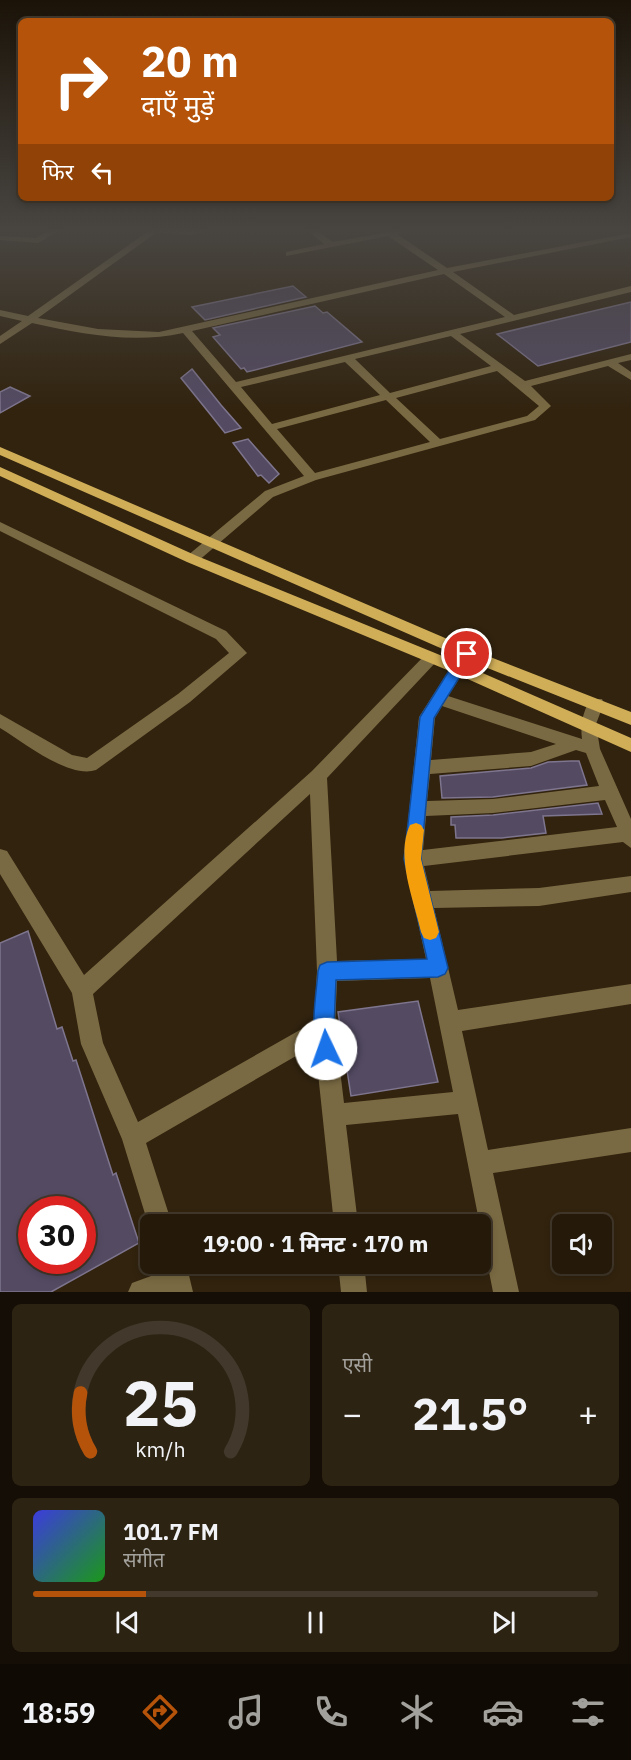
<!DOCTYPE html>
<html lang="hi">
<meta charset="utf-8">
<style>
:root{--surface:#251a0a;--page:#2d2313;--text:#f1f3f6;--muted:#a3a19c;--line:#42382b;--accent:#b45309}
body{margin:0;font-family:"IBM Plex Sans","Noto Sans Devanagari",sans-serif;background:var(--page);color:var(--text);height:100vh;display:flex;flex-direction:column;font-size:22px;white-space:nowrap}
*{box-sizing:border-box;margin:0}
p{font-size:20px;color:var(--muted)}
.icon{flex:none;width:33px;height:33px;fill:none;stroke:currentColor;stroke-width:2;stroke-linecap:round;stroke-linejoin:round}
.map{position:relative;height:1292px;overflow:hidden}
.details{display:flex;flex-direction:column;gap:12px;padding:12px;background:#140e06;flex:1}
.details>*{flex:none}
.guide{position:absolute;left:18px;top:18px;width:596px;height:183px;border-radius:9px;box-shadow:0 3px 9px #0003,0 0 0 2px var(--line);background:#b45309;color:#fff;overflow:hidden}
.controls{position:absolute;left:552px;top:1214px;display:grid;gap:12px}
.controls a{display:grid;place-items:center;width:60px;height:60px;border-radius:9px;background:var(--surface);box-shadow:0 3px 9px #0003,0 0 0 2px var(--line);font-size:30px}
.speed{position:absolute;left:18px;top:1196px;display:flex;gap:12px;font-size:30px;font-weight:700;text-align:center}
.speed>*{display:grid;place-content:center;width:78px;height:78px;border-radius:50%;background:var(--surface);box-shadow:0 3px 9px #0003,0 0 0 2px var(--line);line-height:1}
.speed .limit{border:9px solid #d22;background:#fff;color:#111}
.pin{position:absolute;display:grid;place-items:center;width:51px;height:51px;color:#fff;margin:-26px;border:3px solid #fff;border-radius:50%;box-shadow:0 2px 6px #0007}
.me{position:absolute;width:66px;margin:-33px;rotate:357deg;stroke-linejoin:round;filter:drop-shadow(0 0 4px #0008)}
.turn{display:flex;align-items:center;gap:21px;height:126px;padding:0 24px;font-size:27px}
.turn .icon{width:78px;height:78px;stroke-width:2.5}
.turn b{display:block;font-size:42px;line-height:51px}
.then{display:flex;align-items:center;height:57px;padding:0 24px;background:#0003;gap:12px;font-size:22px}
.big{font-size:45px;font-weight:700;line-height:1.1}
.details .widget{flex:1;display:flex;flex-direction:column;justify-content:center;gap:9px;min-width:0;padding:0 21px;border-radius:9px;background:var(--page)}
.details .dial{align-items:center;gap:0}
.dial svg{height:156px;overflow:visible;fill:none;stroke:var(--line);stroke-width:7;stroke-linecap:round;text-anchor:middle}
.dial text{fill:var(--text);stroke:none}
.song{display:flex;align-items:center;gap:18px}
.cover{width:72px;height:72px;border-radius:9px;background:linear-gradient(135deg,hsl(240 70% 55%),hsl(120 70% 35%))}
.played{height:6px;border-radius:3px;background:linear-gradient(90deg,var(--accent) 20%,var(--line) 20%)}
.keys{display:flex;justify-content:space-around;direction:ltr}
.heat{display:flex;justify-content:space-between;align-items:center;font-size:33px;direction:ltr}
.details .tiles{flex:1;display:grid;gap:12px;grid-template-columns:1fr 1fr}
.widget:last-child{grid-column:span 2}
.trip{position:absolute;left:140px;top:1214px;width:351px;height:60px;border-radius:9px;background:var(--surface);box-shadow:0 3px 9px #0003,0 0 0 2px var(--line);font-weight:700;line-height:60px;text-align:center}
.tab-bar{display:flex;height:96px;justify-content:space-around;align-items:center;background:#0f0a04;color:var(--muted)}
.tab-bar .icon{width:42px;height:42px}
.tab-bar .on{color:var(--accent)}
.tab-bar b{font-size:27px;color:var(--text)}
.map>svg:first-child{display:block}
.building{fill:#544b63;stroke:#7e758e;stroke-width:1.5;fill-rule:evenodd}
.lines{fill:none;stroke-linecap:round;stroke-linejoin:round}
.minor{fill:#7a6a43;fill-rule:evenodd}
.primary{fill:#d0ae58;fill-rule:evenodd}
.route{fill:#1a73e8;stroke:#114b97;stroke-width:1.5}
.slow{fill:#f59e0b}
</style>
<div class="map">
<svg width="631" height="1292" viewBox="0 0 631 1292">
<rect width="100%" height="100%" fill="#31230e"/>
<path class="building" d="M293,286L306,297L205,320L192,307Z
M631,302V342L538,366L497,334Z
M315,306L323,313L327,312L362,342L247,372L244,368L241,369L213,337L220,335L213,328Z
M192,369L221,405L241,428L225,433L210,414L181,378Z
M10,387L30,396L0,413V392Z
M248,439L279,474L269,483L261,475L258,476L233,443Z
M571,761H579L587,785L493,797L442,798L440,776L531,768L548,762Z
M598,803L602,814L543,816L546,833L502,838H456L455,825H451V817L493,815Z
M28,931L57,1029L62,1027L73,1061L76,1060L113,1175L116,1173L139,1243L51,1292H0V943ZM32,1209H82V1260H32Z
M418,1001L438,1082L351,1096L338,1012Z"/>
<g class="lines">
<path class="minor" d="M50,230H60L38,243L0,240V236L36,238Z
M150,230H214L190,235L157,232L38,318L98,329L159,332L438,270L388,236L286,256V252L324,244L307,230H316L333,242L401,230V233L397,234L447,268L631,233V237L453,272L514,315L631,286V292L460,334L525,381L631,354V360L618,363L631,372V380L608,366L531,386L551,406L535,420L316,480L273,497L197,562H187L185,559L187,556L265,491L304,476L183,333C133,344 81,334 32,323L0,344V336L22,321L0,316V310L28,316ZM444,274L505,317L236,382L192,331ZM451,336L491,366L390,393L355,359ZM345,362L380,395L272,424L241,387ZM497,371L539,406L527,416L440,439L396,398ZM386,400L430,442L315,473L277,429Z
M0,522L226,631L247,653L190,702L96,770C69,779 23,742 0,728V714L72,755L87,758L178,694L229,653L216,639L0,531Z
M467,649L472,650L475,654L448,696L582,739C580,724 583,713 590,699H602L604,703L596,724L600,749L631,819V848L623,842L424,866L430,891L539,888L631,876V892L539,906L434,908L458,1010L631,984V1004L462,1031L488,1150L631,1128V1152L493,1173L519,1292H493L458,1114L346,1125L358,1224H334L315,1045L146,1143L172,1224H150V1230L122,1139L81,1044L72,993L0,874V849L7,851L84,975L312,771L426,654H436L439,658L436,662L327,778L337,961L426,959L404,859L419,717L462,650ZM442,706L556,744L531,752L431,760L435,718ZM576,750L586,753L599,786L493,799L427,801L430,774L531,766ZM310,794L317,971L314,1022L138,1122L103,1043L93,994ZM605,800L617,827L423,850L426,816L493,813ZM430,978L453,1092L344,1103L335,1028L337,981Z
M160,1263H186L193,1292H128L132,1283L162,1272Z
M338,1263H364L367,1292H341Z"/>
<path class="primary" d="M0,447L480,653L631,712V725L470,661L0,455Z
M0,467L197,556L462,664L631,738V752L452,672L187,562L0,476Z"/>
</g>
<linearGradient id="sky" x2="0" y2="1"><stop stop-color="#1b1308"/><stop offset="0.56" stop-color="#484541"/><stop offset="1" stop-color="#484541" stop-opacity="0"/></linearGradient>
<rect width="631" height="411" fill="url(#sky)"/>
<path class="route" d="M467,649L474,654L434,718L421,859L448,968L445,974L438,977L336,980L334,1028L336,1049L333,1056L326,1059L319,1056C309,1031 316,998 318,971L320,965L327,962L427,959L404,859L420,717L462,650Z"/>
<path class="slow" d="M416,823L421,825L424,830L421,859L439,932L436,938L430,940L424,938L421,932C414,900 395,856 410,825Z"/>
</svg>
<div class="controls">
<a><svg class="icon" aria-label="sound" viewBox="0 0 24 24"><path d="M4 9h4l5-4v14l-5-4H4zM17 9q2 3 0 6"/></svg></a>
</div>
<div class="speed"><div class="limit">30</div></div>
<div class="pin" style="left:467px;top:654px;background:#d93025"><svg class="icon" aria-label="arrive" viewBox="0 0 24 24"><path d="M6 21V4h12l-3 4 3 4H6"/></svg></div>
<svg class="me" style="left:326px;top:1049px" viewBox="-20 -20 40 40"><circle r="19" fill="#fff"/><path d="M0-13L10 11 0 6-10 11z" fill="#1a73e8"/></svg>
<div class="trip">19:00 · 1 मिनट · 170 m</div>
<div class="guide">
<div class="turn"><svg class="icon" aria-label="right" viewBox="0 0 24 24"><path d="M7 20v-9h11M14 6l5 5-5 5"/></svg><div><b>20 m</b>दाएँ मुड़ें</div></div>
<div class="then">फिर<svg class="icon" aria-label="left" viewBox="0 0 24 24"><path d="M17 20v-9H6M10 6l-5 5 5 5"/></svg></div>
</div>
</div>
<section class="details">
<div class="tiles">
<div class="widget dial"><svg viewBox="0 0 100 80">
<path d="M14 69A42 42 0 1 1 86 69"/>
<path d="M14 69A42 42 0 0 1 9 39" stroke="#b45309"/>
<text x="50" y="56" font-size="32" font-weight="700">25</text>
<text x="50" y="72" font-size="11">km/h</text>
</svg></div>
<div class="widget"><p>एसी</p>
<div class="heat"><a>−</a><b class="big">21.5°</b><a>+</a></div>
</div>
<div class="widget">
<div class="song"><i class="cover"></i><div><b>101.7 FM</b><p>संगीत</p></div></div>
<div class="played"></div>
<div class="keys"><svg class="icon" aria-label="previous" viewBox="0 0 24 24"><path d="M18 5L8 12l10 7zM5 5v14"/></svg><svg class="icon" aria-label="pause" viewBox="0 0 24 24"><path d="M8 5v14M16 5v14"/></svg><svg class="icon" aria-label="next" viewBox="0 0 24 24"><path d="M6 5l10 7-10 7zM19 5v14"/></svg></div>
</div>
</div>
</section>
<nav class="tab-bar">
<b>18:59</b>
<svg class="icon on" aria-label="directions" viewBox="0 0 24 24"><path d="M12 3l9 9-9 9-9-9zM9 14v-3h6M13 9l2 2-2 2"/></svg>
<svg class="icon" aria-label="music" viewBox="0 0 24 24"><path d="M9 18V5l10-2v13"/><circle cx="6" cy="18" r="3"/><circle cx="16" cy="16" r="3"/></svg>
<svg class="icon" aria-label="phone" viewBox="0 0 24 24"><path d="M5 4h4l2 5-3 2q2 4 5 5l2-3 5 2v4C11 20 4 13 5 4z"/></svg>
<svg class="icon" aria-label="climate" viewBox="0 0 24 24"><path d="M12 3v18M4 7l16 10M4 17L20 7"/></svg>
<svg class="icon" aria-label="car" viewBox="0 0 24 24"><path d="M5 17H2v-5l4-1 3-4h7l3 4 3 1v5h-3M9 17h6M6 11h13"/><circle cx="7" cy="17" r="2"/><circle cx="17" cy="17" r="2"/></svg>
<svg class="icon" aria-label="filters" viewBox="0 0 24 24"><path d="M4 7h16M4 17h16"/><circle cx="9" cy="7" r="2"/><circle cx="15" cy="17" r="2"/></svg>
</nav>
